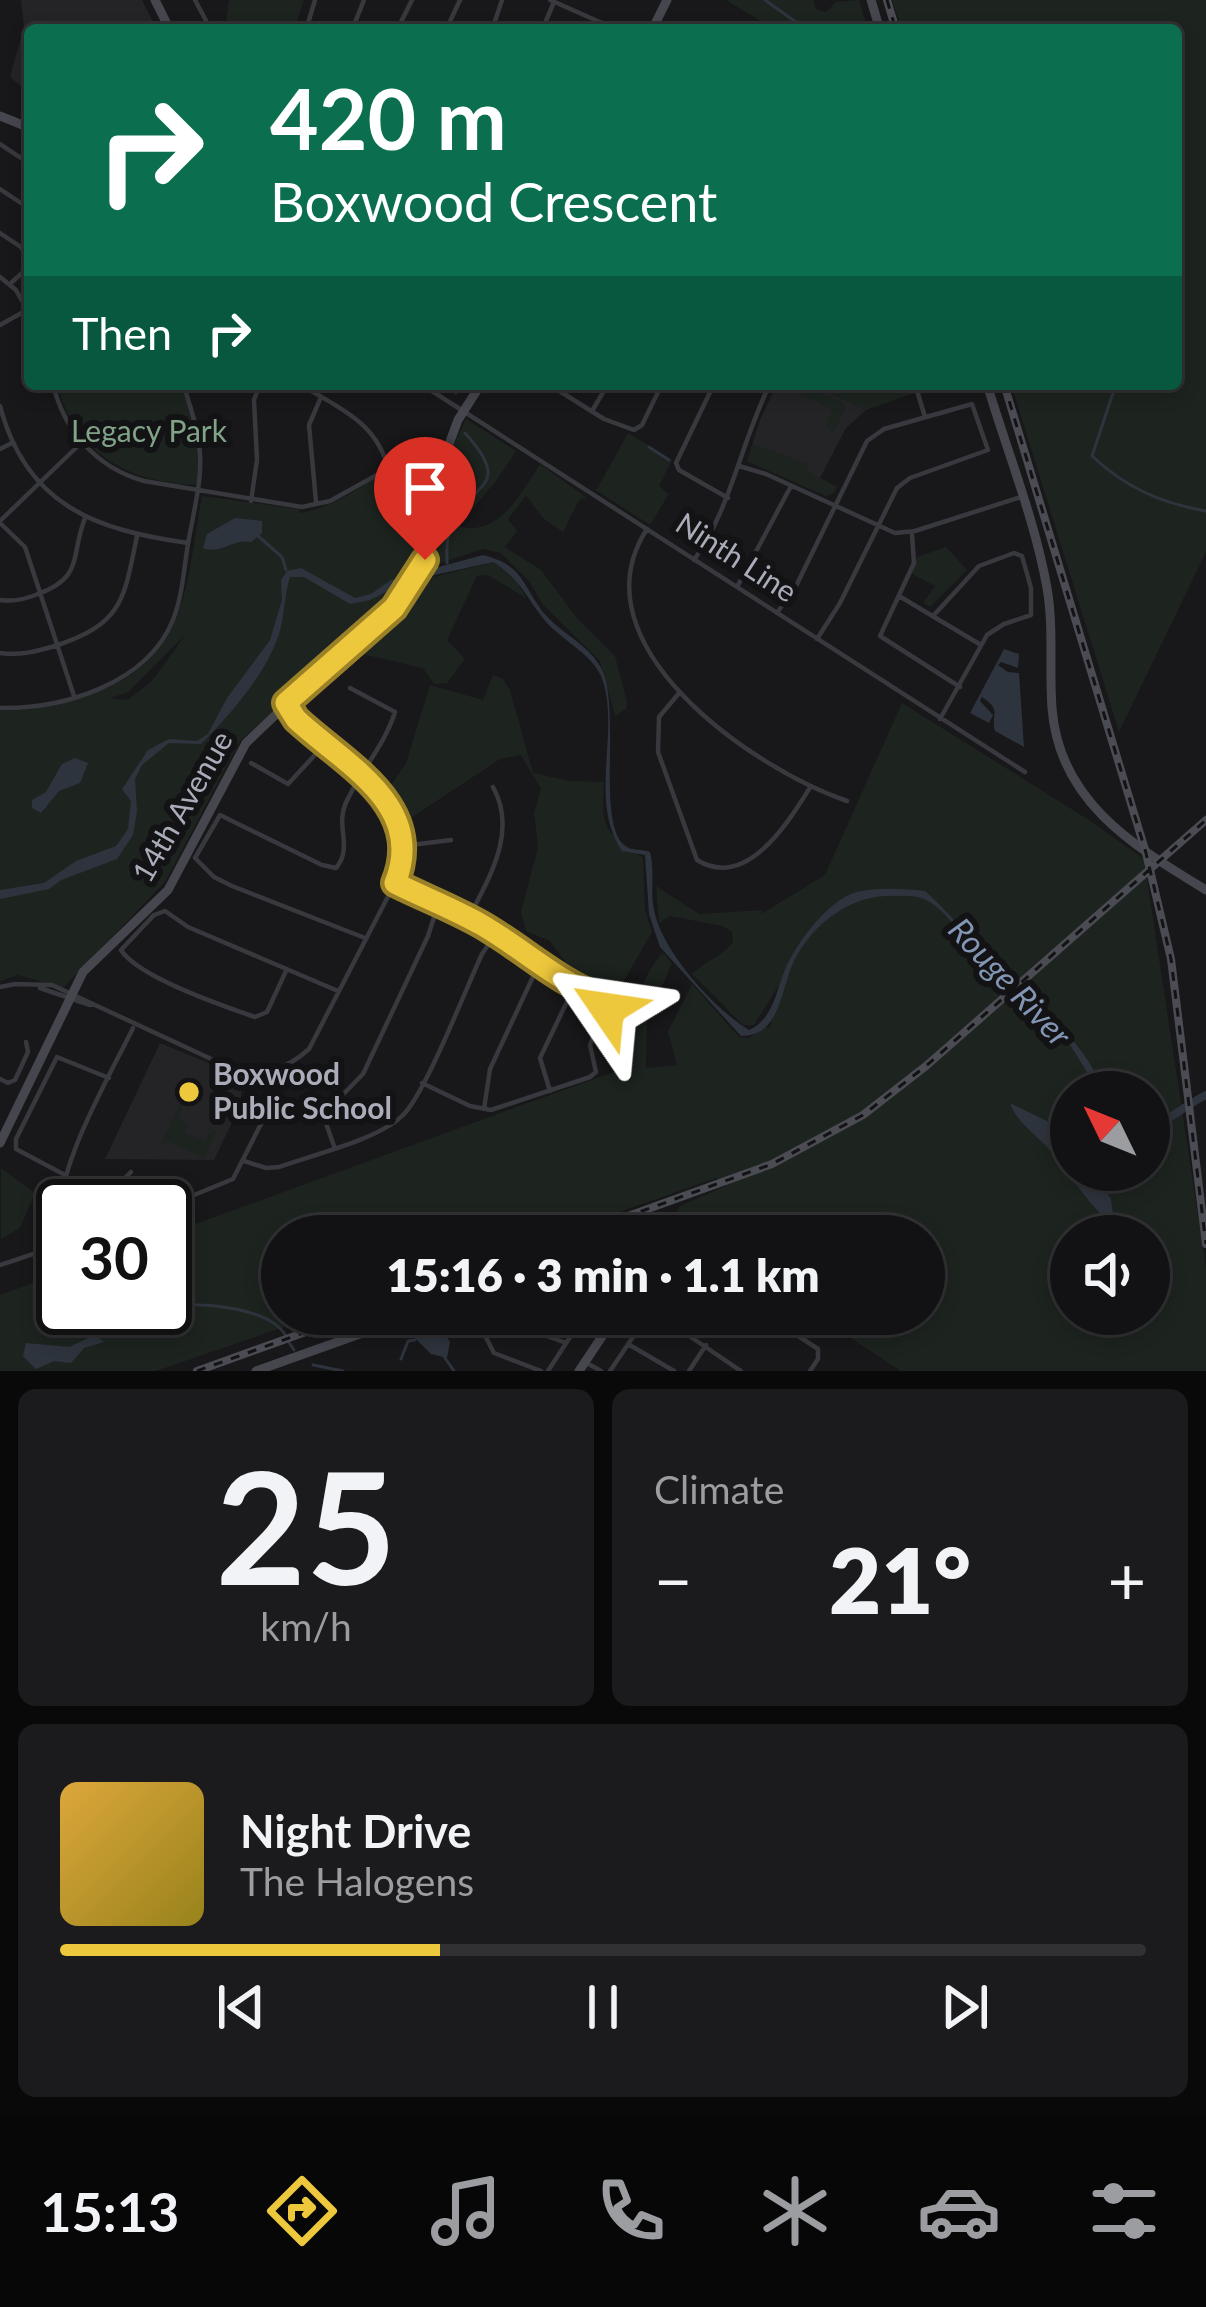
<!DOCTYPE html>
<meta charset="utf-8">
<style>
:root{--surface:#121113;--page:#1b1a1c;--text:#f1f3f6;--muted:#9c9da0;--line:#313133;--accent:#edc73c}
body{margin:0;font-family:Lato,sans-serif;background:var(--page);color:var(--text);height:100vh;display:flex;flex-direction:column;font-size:45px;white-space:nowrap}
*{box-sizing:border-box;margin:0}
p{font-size:39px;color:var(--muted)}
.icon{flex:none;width:66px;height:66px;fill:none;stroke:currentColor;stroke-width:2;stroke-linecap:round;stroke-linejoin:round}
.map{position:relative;height:1371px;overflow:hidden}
.drawer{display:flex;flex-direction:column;gap:18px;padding:18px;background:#0a090a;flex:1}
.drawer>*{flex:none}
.guide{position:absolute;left:24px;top:24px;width:1158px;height:366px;border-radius:12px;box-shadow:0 6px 18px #0003,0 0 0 3px var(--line);background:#0b6e4f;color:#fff;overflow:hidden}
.needle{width:78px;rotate:313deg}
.controls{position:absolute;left:1050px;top:1071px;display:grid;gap:24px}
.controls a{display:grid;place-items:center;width:120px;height:120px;border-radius:50%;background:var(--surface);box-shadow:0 6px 18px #0003,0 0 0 3px var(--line);font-size:60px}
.speed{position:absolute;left:36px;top:1179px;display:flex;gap:24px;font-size:60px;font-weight:700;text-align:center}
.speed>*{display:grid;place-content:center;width:156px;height:156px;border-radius:50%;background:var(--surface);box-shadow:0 6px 18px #0003,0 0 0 3px var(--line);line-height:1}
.speed .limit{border:6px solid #111;border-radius:18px;background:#fff;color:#111}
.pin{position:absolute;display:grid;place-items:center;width:102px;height:102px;color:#fff;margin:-123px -51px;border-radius:50% 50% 50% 0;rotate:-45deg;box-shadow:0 0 12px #0007}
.pin .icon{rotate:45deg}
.me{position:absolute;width:132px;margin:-66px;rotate:302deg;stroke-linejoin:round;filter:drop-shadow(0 0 9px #0008)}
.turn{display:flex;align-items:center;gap:42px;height:252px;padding:0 48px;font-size:54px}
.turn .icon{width:156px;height:156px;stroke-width:2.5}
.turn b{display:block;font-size:84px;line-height:102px}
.then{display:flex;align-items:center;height:114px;padding:0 48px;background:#0003;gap:24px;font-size:45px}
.big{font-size:90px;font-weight:800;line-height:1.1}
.drawer .tile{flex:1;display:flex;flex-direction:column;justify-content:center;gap:18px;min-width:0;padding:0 42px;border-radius:18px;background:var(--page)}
.drawer .dial{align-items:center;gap:0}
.dial b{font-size:156px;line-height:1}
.song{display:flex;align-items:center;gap:36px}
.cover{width:144px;height:144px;border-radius:18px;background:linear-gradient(135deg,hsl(40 70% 55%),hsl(50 70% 35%))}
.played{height:12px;border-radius:6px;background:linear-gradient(90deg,var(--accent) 35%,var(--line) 35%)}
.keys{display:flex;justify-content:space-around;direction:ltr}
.heat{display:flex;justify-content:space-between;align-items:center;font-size:66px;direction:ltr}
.drawer .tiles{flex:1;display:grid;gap:18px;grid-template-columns:1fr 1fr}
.tile:last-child{grid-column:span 2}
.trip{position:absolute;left:261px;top:1215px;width:684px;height:120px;border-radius:60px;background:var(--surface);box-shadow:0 6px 18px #0003,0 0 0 3px var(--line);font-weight:800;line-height:120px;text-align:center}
.tabs{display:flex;height:192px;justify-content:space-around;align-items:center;background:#070708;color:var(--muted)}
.tabs .icon{width:84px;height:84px}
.tabs .selected{color:var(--accent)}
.tabs b{font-size:54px;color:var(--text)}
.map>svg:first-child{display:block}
.built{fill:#242326}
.green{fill:#1d241f;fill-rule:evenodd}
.water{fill:#2e343d}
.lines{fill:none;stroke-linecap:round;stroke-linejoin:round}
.stream{stroke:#2e343d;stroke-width:3}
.river{stroke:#2e343d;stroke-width:8}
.street{stroke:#38393e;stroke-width:4.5}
.secondary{stroke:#46474e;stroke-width:9}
.rail-casing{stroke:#4b4c53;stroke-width:8}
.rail{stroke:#131214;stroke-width:3;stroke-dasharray:9;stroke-linecap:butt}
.route-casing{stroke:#9a8127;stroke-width:30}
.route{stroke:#edc73c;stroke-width:21}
.poi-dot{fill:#edc73c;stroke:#131214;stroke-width:4.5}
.labels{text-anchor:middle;stroke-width:12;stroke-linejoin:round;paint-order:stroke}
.park-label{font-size:30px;fill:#81a388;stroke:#131214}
.street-label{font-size:30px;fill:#aaadb9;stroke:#131214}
.poi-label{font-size:30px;font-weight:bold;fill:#aaadb9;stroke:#131214;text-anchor:start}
.water-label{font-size:33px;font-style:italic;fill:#8296b3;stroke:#131214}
</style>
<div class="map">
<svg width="1206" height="1371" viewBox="0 0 1206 1371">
<rect width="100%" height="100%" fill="#181719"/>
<path class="built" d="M21,0H142L157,30H30V94L10,77L24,27Z
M777,384H811L866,410L846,428L820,478L837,487L835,492L826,496L747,461L760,420Z
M160,1043L243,1077L240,1106L214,1160L105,1159Z"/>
<path class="green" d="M229,0H304L294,30H229L226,24Z
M726,0H813L816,9L826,12L836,2L859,0L868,30H775Z
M892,0H1206V552L1119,732L1011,384H1176V30H902Z
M57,384H181L202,449L198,484C187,486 174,483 161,481C108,471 70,437 57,384Z
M803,384L847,405L833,432L826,426L832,410L797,392Z
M811,384H912L915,393L866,410Z
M466,419L516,451L496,481L458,526C498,538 521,494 540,464L587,498L579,500L563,532L544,519L526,496L508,519L517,531L505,547L541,570L577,618L615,656L627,702L626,709L615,716L600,661L543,605L529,581L501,553L483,549L428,567L438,531L446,460Z
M628,433L672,460L659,486L669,494L650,525L594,489H597Z
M753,444L809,464L806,470L837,487L835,492L826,496L747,461Z
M381,473L388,480L381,506L425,528C431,560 401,591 382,614L240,741L165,882L63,988L18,975L0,981V711C30,711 54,706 82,697C190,663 184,592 202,496L298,509L300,513C332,507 355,492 381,473ZM186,634L151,682L127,700L111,698L128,692Z
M946,547L967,570L930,607L923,603L935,586L912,574L917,557Z
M493,562L515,579L527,599L488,575L477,576L447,640L465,659L447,683L434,684L423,668L362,654L353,665L340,658L412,604L422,580Z
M493,675L503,679L510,690L533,773L569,781L604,782C601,833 605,829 643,858L645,910L652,932L619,989L577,978L550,941L526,931L521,912L538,847L534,813L541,789L521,755L500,759L408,820L389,788L406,763L430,685L483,700Z
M902,703L1089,820L1144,859L1206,1268V1371H901L814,1314H924V1236H694L672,1222L680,1206L726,1186L716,1178L551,1236H282V1314H322L156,1371H0V1295L63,1272V1308H165V1235L619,1070C619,1064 617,1057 618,1050C620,1031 649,963 663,953L672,963L647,1022L646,1068L677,1065L668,1032L692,984L739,1037L749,1038L763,1026L770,1028L779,985L754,1025H743L692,974C706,961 721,957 733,942L732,932L723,926L670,916L659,923L656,886L699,914L763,910L761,914L825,875ZM1071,1092H1149V1170H1071ZM1071,1236H1149V1314H1071Z
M183,1097L186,1098L178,1118L188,1125L185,1133L205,1141L210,1132L217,1130L204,1158L168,1141L161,1144Z
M1,1168L35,1193L20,1228L1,1239Z"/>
<path class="water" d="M235,518L262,521V533L251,542C232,538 221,555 203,548L207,534Z
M483,555C521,565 520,579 540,608C556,631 586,642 600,666C623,704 595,823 625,846C632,851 642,849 650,852C655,871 650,891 654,910C662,951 713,1008 749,1030C771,1020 775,997 783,975C792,948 828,899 857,892C878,887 904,889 925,891C949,912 967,936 989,959C1034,1006 1077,1029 1105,1092H1098C1082,1063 1065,1033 1041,1009C1023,993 1001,981 984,963C965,944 954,918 930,902C918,894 900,896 886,896C848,897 811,926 794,961C780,990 781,1036 741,1036L660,947L649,914L645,855L622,851C587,800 622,728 601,676C592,655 564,641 548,624C525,598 524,582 493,562L408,581L370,600L350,604L304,577H290C284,595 285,615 279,634C266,674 230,715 201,744L169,743L142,765L135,779L137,811L133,835L117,859L61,880L49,889L0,899V890L44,883L76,861L116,846L128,829L131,801L122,789L148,750L169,739L197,741L208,734L227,698L270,640L282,600L281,580L287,571L301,568L355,598L371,594L391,580Z
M1004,649L1019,654L1018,668L1001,662L998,665L1008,672L1019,673L1024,747L995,731C990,714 1003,711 982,697L980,701L993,715L989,723L970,713Z
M75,758L88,763L80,783L59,791L41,813L32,808V800L46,792L62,764Z
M1010,1103L1053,1124L1071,1139V1170H1092L1111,1199L1113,1214L1103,1216C1084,1198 1071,1175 1054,1155C1040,1137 1017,1124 1010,1103Z
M432,1332L446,1336L450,1342L447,1358L431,1354L415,1338Z
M95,1335L104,1342L84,1348L71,1363L54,1361L36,1369L23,1356L26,1343L69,1347Z"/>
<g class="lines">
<path class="stream" d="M765,0L807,30
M1176,223L1183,254L1176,266
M1116,384L1092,456C1126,488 1161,503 1206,511
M456,393L459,384
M649,447L669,460
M258,536L282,557L286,570
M447,563C447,554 446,542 449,533C463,481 519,493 465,433
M165,1306C196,1302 269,1306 286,1336
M115,1313L155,1308
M288,1341L294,1350
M443,1355L454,1371
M401,1359L408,1341L415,1340
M313,1365L343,1371"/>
<path class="river" d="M1149,1126C1172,1120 1185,1105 1206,1095"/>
<path class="street" d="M195,0L211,30
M550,0L618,30
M306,30L315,0
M352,30L364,0
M397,30L412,0
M446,30L460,0
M492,30L502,0
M542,30L554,2
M723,30H725
M0,144L30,164
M0,189L30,209
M0,233L21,247L30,262
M0,277L16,290L30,315
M12,282L30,266
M0,325L25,311
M53,384C64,431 97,468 144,481L302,507L330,501L395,465L440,471
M300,384C338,408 376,421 388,468
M421,384L1025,772
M558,384L561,392L604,419L634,430L642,425L662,384
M714,384L676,463L679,470L728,498
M915,384L925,417
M0,406C26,505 95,530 188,543
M592,411L608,384
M0,449L12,443
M739,466L766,474L895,533L915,531L1021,497
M251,501L257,460L254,400L260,384
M316,502L309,425L321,397
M0,521L81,443
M0,523L25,547L74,696
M647,529C572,644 753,769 847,801
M912,535L914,563L880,636L960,687
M694,560C732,506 741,442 770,384
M737,587L791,486
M899,596L981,645
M0,600C14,602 25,599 38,594C84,577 70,557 85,518
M777,613L797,584L867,441L884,429L972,404L988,450L910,478L897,488L840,603L817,639
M933,616L979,566L1014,553L1022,556L1031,588V615L1004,624L987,635L940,719
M0,653C21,656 38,651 58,645C123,623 124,599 137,536
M350,688L395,712C384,747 359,772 345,805C336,827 353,848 336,868L322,865L220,815L195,858L214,877L232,886L365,938
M680,692L659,717L658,752L697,860C747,891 789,821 811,786
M0,708C63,709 147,684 173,620C183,595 184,565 189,538C203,466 207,455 183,384
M251,763L288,784L325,744
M403,846L451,840
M395,883L482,926L538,966L607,1002L590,1045L596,1072L590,1077L491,1110L470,1106L422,1083
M468,919C489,878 518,832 493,787
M286,971L267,1012L255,1017C223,1006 138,977 121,950L154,915L165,911L188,927L338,991
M0,987L15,984L52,985L235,1070C264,1076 287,1069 309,1049L395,883C431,792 328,765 287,705
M40,988L90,1005
M0,1079L8,1083L15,1080L28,1052L26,1042
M550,1091L540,1058L574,987
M484,1109L490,1069L538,966
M334,1146L323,1115L363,1074L428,936L438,905
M244,1161L266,1168L279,1167C312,1155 377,1140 402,1116C425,1095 466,988 482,954L495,935
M65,1175L16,1149V1139L57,1057L109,1078
M116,1206V1187L131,1172
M165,1207L233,1179L268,1110L266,1072
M63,1234C46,1182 109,1078 133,1028
M670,1236L678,1227
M0,1265L63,1244
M502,1314L480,1326L494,1353L541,1371
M515,1314L525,1328L566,1343
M657,1314L741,1371
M765,1314L818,1349V1359L810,1371
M628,1344L674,1371
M585,1362L601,1371
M548,1371L585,1314
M610,1371L641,1325
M689,1371L706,1345"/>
<path class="secondary" d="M155,0L170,30
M871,0L880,30
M652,30L667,0
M0,116L30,128
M987,384C1007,451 1035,520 1047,588C1054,628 1049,669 1052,708C1059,802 1134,846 1206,890
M0,1143L83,972L168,890L246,743L350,644L386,616L410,587L425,560L445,455L458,420L481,384
M256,1371L416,1314
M579,1371L617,1314"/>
<g class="rail-casing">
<path id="rail" d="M887,0L896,30
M1004,384L1146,853L1171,959L1206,1244
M573,1236L772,1164L863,1115L926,1066L1206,820
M197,1371L356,1314"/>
</g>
<use href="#rail" class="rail"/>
</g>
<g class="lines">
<g class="route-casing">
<path id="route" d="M425,560L394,608L286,703L296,719C344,764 427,805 395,883C423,897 454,909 482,925C525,950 556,981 605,1000L607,1009"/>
</g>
<use href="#route" class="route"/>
</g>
<circle class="poi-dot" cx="189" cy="1092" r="12"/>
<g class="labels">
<g class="park-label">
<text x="149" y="442">Legacy Park</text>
</g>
<g class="street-label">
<text transform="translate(736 558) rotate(33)" y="10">Ninth Line</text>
<text transform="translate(183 807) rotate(-60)" y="10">14th Avenue</text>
</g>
<g class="poi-label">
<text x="213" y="1085">Boxwood<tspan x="213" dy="34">Public School</tspan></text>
</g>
<g class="water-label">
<text transform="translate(1010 982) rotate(47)" y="12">Rouge River</text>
</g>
</g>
</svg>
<div class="controls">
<a><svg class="needle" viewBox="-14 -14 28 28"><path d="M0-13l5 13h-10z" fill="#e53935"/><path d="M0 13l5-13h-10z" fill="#9c9da0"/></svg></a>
<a><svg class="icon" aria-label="sound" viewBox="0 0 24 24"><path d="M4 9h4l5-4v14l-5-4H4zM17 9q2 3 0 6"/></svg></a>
</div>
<div class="speed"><div class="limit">30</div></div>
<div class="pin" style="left:425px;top:560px;background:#d93025"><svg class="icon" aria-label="arrive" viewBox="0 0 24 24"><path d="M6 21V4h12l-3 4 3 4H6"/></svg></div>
<svg class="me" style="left:607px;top:1009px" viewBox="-20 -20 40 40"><path d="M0-17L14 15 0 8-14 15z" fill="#edc73c" stroke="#fff" stroke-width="4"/></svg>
<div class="trip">15:16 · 3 min · 1.1 km</div>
<div class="guide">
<div class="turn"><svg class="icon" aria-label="right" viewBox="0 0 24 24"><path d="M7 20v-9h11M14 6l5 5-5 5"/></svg><div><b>420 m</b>Boxwood Crescent</div></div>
<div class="then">Then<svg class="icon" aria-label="right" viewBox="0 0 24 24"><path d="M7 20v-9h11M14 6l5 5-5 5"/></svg></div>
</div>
</div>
<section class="drawer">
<div class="tiles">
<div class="tile dial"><b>25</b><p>km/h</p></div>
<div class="tile"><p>Climate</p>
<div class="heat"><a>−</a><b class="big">21°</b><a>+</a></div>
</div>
<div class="tile">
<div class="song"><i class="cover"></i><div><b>Night Drive</b><p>The Halogens</p></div></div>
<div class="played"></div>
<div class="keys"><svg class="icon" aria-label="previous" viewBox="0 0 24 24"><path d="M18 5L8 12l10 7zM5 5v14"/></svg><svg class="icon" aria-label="pause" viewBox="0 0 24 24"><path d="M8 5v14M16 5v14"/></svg><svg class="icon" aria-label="next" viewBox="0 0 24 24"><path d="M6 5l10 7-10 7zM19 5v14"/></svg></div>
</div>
</div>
</section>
<nav class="tabs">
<b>15:13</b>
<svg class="icon selected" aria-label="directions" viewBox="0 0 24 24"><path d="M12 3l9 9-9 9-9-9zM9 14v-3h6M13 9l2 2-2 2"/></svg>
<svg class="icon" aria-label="music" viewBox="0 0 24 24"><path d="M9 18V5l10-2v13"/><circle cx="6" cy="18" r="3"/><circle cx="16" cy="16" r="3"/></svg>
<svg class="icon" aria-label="phone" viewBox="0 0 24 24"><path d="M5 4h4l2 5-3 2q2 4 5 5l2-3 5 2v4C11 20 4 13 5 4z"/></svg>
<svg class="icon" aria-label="climate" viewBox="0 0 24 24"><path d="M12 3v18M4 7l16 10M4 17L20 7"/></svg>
<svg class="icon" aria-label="car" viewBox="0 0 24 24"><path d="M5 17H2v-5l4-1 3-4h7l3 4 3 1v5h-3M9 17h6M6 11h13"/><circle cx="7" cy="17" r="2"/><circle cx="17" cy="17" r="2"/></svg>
<svg class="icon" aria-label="filters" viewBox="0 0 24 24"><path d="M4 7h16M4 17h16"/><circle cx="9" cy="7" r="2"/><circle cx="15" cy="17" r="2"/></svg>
</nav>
